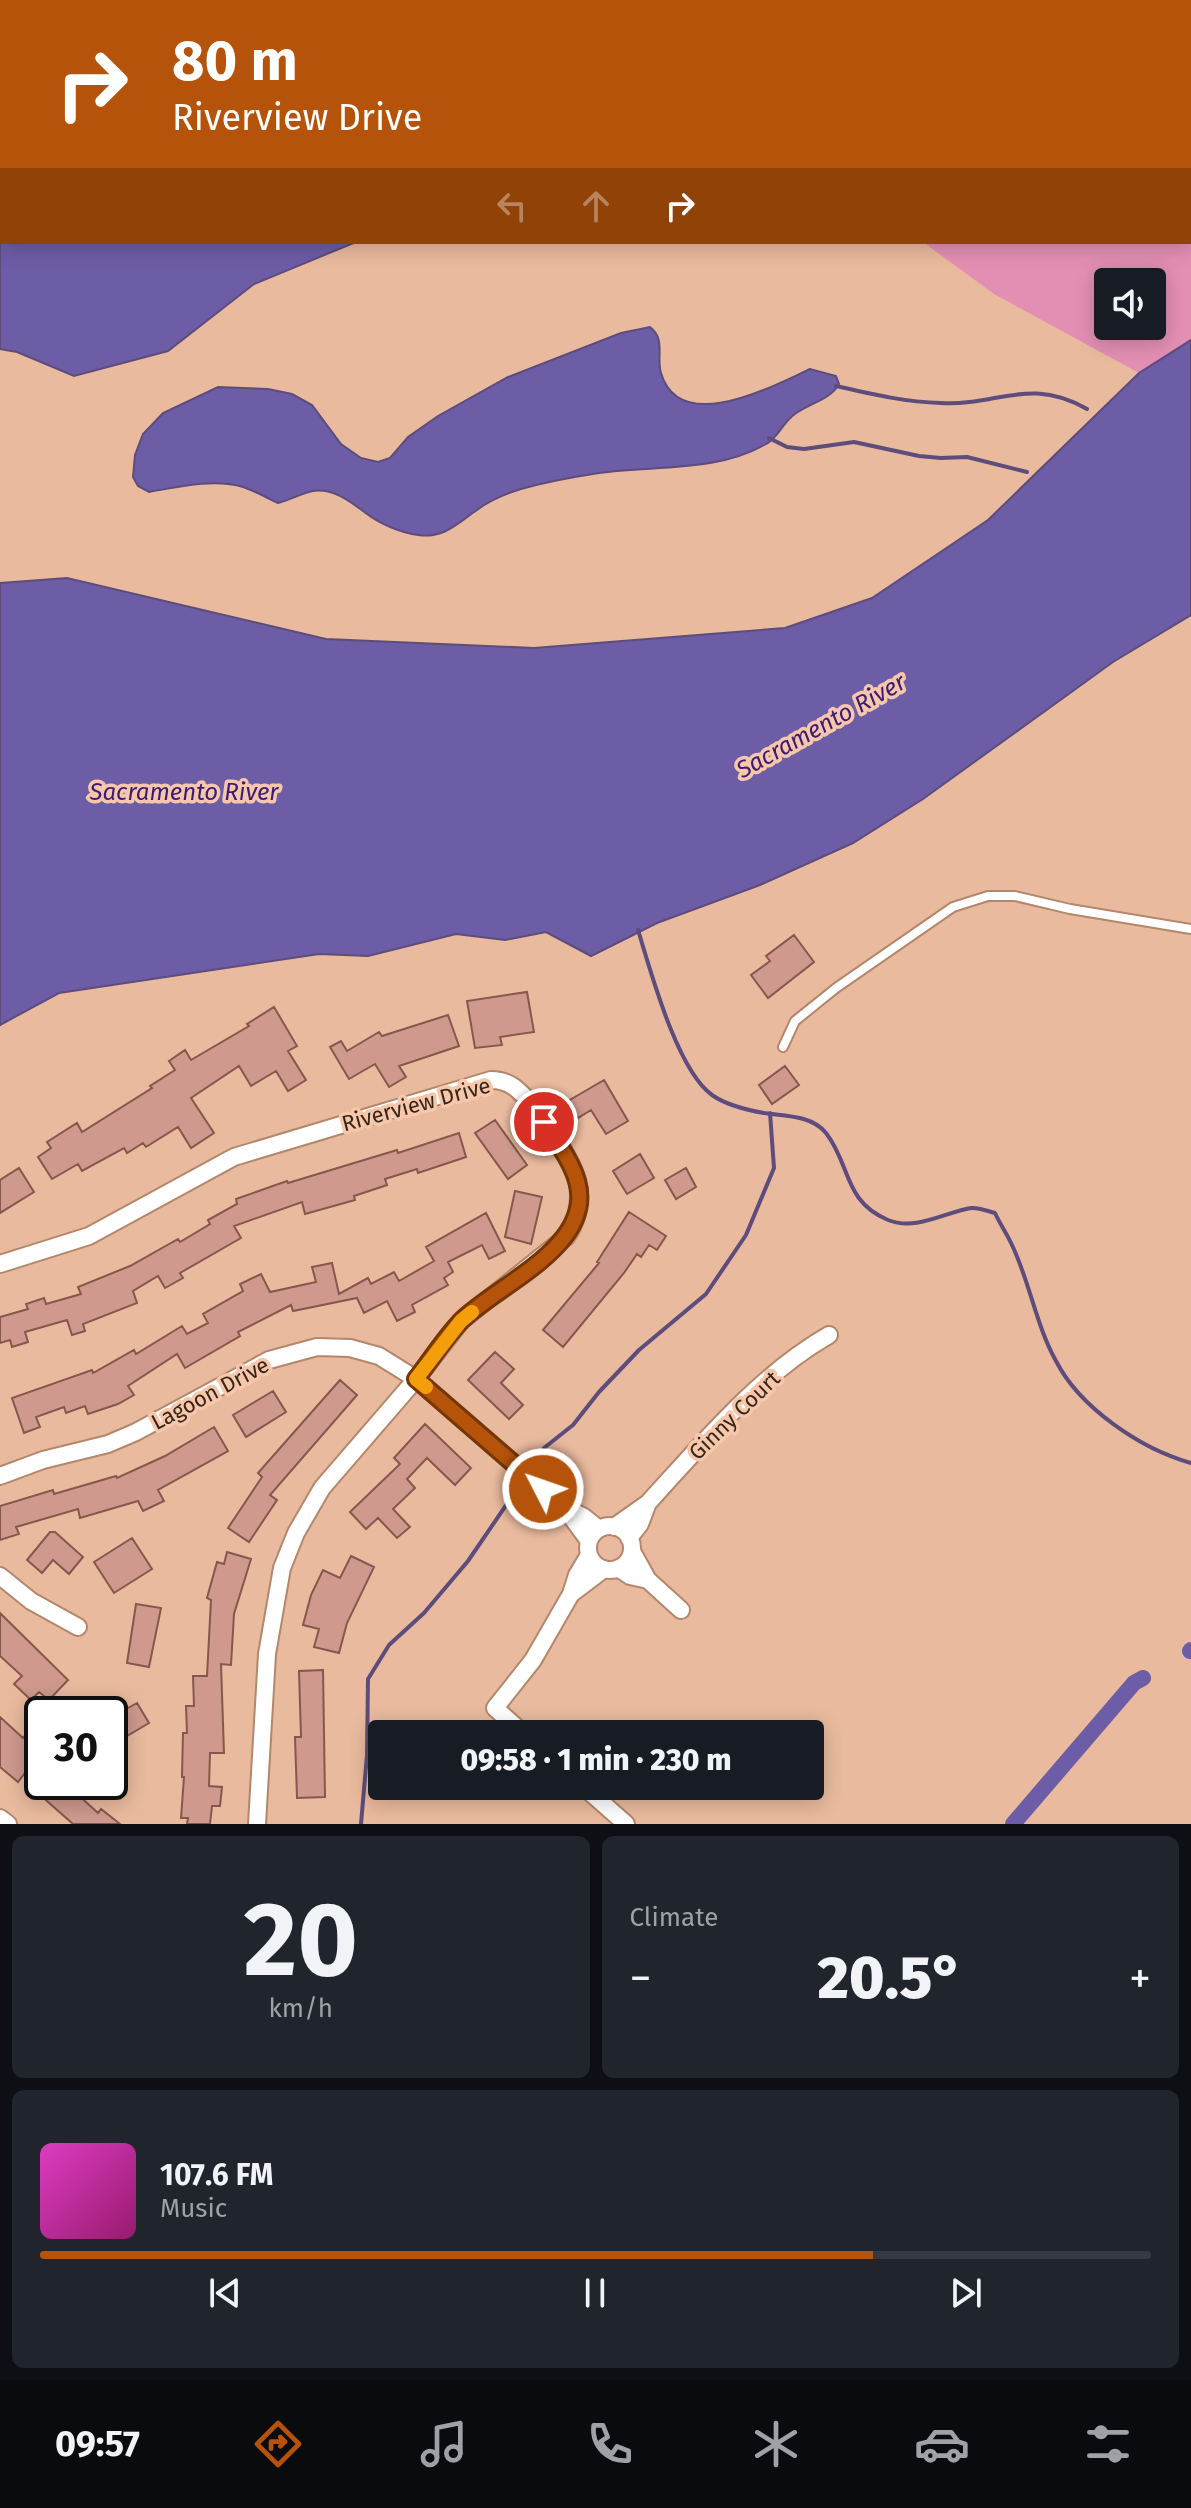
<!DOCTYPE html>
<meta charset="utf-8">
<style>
:root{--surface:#171b24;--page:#20242c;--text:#f1f3f6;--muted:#9ea1a6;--line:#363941;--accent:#b45309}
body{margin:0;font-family:"Fira Sans",sans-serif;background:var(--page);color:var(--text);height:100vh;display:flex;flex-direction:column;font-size:30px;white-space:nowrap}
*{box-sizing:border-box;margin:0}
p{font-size:26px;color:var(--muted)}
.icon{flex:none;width:44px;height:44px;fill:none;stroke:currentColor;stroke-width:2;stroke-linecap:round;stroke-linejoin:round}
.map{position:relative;height:1824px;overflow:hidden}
.sheet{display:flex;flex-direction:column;gap:12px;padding:12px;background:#0d0f14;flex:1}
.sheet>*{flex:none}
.guide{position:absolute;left:0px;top:0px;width:1192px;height:244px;box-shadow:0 4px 20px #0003;background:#b45309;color:#fff;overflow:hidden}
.fabs{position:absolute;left:1094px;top:268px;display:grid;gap:16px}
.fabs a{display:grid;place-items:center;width:72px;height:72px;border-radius:8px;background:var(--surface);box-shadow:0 4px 20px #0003;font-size:40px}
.speed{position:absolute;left:24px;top:1696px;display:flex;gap:16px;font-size:40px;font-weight:700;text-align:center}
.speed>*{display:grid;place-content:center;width:104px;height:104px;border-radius:50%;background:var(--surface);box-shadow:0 4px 20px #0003;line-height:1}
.speed .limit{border:4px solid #111;border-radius:12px;background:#fff;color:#111}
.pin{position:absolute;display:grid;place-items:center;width:68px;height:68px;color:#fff;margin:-34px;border:4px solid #fff;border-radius:50%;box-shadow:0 2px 8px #0007}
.me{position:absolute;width:88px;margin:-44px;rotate:311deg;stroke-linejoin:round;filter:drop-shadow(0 0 6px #0008)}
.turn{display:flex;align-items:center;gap:28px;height:168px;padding:0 40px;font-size:36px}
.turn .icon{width:104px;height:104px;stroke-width:2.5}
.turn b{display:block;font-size:56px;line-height:68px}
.lanes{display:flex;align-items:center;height:76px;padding:0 40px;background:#0003;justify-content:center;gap:40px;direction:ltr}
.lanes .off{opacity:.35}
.big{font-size:60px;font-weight:800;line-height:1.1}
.sheet .card{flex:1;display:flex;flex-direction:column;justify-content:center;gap:12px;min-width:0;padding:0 28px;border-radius:12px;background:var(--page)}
.sheet .dial{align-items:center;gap:0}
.dial b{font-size:104px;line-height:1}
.song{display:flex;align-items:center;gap:24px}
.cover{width:96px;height:96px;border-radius:12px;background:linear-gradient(135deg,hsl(310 70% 55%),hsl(320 70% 35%))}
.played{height:8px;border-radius:4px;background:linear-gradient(90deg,var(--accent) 75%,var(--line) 75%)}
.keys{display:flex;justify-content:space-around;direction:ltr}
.heat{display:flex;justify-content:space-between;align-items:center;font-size:44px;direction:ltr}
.sheet .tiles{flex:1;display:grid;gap:12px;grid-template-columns:1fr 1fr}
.card:last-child{grid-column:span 2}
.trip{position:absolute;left:368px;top:1720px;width:456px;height:80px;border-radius:8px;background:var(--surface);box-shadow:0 4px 20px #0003;font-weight:800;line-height:80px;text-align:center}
.menu{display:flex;height:128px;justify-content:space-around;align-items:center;background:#090b0e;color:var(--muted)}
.menu .icon{width:56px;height:56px}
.menu .on{color:var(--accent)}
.menu b{font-size:36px;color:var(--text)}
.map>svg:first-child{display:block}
.green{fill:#e38fb3;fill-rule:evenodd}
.water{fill:#6d5ca6;stroke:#5d4c7c;stroke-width:2}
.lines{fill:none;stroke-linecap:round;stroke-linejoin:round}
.stream{stroke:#5d4c7c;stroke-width:4}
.canal{stroke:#6d5ca6;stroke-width:16}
.building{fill:#cf998e;stroke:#87574d;stroke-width:2}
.service-casing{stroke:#b3876c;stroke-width:12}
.minor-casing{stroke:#b3876c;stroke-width:20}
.service{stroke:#fff;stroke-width:8}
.minor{stroke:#fff;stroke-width:16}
.route-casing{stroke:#753606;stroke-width:20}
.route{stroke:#b45309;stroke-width:14}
.slow{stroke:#f59e0b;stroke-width:14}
.labels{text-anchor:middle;stroke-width:7;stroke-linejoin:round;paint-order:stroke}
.street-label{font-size:22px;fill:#37251a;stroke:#f6c7aa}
.water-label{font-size:24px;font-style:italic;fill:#3c1b77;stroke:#f6c7aa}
</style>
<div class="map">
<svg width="1191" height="1824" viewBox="0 0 1191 1824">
<rect width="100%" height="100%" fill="#e9ba9e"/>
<path class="green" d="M864,0H1191V340L1139,373L994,294L923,242H1190V2ZM1108,282H1152V326H1108Z"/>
<path class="water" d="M0,0L240,2H2V242H356L254,284L168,351L74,376L17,352L0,349Z
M330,0H863L865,2H326Z
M650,327C666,339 656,357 661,373C680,437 775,385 810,369L836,376L839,384C830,400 810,403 795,414C783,422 778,438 766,444C716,473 654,465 599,473C573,477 546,482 521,489C505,494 490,500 477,510C458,523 444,539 418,535C402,533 380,524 367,514C352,503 335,488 313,491C302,493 290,500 278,503C267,498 255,491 243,487C215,478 177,487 149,492L138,486L133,477L135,455L143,434L163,413L218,387L268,389L292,394L312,405L341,444L361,458L378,462L390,458L408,437L438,416L508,377L621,333Z
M1191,340V615L1113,662L923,799L853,843L760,885L657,923L591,956L546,932L505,940L456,934L368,956L319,954L59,993L0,1025V583L67,578L326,639L534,648L785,628L872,598L988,520L1139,373Z"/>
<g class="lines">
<path class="stream" d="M836,386C871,394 904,402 941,403C998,406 1029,376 1087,409
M769,438L787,447L804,449L854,442L919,456L941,458L967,457L1027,472
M638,930C651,972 677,1070 712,1095C726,1105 747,1110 764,1113C784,1116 812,1115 826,1133C851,1165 843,1201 888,1220C916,1231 943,1213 971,1208C978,1207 987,1211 995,1213C1000,1224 1007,1234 1012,1245C1030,1283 1036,1325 1056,1361C1080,1408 1141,1449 1191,1463
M544,1448L573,1425L599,1392L639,1350L706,1294L746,1235L774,1168L770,1113
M361,1824L367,1755L368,1679L389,1645L424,1613L468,1561L511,1498"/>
<path class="canal" d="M1190,1651L1191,1650
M1013,1824L1134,1683L1143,1678"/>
</g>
<path class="building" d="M794,935L814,962L768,998L751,975L770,961L766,956Z
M527,992L534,1032L500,1037L502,1045L475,1048L467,1001Z
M274,1007L297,1046L288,1051L306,1080L288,1091L276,1071L251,1086L239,1066L191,1098L214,1133L191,1148L178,1127L146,1147L143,1143L127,1153L124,1148L82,1171L78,1164L52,1179L38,1157L51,1148L47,1142L77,1123L82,1132L152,1088L150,1086L175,1070L169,1061L185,1050L191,1060L249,1026L247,1024Z
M448,1015L459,1046L399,1066L406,1077L389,1087L375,1064L349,1079L330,1047L341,1041L347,1051L379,1032L382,1036Z
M785,1066L799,1085L772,1104L759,1085Z
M604,1080L628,1121L606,1134L591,1110L578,1118L568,1101Z
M495,1120L527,1165L508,1179L475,1133Z
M459,1133L466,1157L418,1173L417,1169L385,1179L387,1185L354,1196L355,1200L305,1214L302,1202L234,1226L241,1238L180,1273L183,1278L165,1288L158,1276L133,1291L137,1303L83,1324L85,1331L72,1335L67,1320L25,1332L28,1342L12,1347L10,1340L0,1343V1317L28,1309L26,1304L44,1298L46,1304L81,1294L78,1287L130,1266L178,1239L180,1242L210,1224L208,1220L237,1204L236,1199L287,1181L288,1183L397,1150L398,1153Z
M640,1154L654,1178L627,1194L613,1171Z
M19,1168L34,1192L0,1213V1180Z
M686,1168L696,1187L676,1199L665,1180Z
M515,1191L542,1197L531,1244L505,1237Z
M629,1212L666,1236L657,1250L649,1245L641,1257L637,1254L624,1273L563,1347L543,1330L599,1263L597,1262Z
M486,1213L505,1251L489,1259L482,1245L448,1262L453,1272L444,1278L448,1285L412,1305L415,1312L397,1321L387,1301L364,1313L357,1298L293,1311L291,1305L238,1332L240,1336L185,1368L177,1354L128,1386L134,1395L118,1404L88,1414L85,1406L66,1413L64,1407L36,1417L40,1427L24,1433L12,1398L92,1370L93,1373L134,1350L136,1354L182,1326L187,1334L208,1323L203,1314L243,1291L240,1284L261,1274L270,1292L316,1282L312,1267L332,1263L339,1294L368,1278L371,1284L394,1272L399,1281L434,1261L426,1247Z
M495,1352L514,1369L501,1383L523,1405L509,1419L468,1380Z
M340,1380L357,1395L270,1495L277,1500L249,1542L228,1528L262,1477L258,1473Z
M273,1391L286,1412L246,1437L233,1415Z
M425,1424L471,1468L455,1485L427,1458L407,1479L415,1488L393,1509L410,1527L397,1538L378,1518L366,1529L350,1512L400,1464L394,1458Z
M214,1427L228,1451L158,1490L164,1501L143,1511L138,1501L80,1518L78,1509L16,1527L19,1534L0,1540V1506L53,1490L54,1494L116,1476L117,1478L165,1456Z
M50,1532H55L83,1557L69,1574L53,1560L42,1573L27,1560Z
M132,1538L152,1569L114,1593L94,1562Z
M227,1552L251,1559L234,1614L231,1665L221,1664L224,1753H210L209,1786L222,1787L220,1806H212L210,1824H187L188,1818H181L184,1777H182L183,1733H187L186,1706H194L193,1676H207L211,1600L207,1598L217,1562L224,1564Z
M351,1556L374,1567L347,1623L339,1653L314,1647L319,1629L303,1625L311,1595L323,1570L340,1578Z
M136,1604L161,1608L149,1667L127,1663Z
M0,1613L68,1680L49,1700L39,1692L31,1700L14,1684L22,1676L0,1656Z
M323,1670L325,1797L297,1798L295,1737H301L299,1671Z
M137,1703L149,1723L110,1746V1718Z
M0,1717L23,1738L28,1732L42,1744V1782H64L98,1813L101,1809L120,1824H73L39,1794L45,1789L25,1773L18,1782L0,1767Z"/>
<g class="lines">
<g class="service-casing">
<path id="service" d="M783,1047L795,1021L836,988L953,907L988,896H1015L1070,909L1191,929"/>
</g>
<g class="minor-casing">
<path id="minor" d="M0,1264L89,1236L234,1157L491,1080C499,1080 507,1082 514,1087C535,1103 573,1159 578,1184C581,1202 577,1223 566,1237L461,1321L416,1379L322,1488L296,1533L282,1568L267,1654L257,1824
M0,1476L43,1460L108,1444L136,1432L269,1360L317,1347L350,1348L379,1356L416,1379L564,1507
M648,1503C702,1444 759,1375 829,1335
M588 1548a22 22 0 1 1 44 0a22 22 0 1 1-44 0Z
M614,1527L648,1503L640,1524L629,1538
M589,1541L564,1507L584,1517L599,1529
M589,1555L577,1575L571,1594L604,1569
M618,1568L630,1576L648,1580L632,1551
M0,1576L31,1601L78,1627
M648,1580L681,1610
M524,1734L495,1708L533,1660L571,1594
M583,1786L626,1824
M0,1818L8,1824"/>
</g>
<use href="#service" class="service"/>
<use href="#minor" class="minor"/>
</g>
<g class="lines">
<g class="route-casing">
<path id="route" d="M543,1489L416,1379C431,1360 445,1337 462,1320C499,1284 596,1245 577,1181C571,1160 556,1141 544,1122"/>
</g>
<use href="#route" class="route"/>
<path class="slow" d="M426,1387L416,1379L461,1321L472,1312"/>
</g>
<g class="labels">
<g class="street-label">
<text transform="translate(416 1104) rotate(-15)" y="8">Riverview Drive</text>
<text transform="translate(210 1393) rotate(-28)" y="8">Lagoon Drive</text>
<text transform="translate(734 1415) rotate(-44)" y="8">Ginny Court</text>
</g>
<g class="water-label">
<text transform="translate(821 726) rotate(-29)" y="8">Sacramento River</text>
<text x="184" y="800">Sacramento River</text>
</g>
</g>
</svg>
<div class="fabs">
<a><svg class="icon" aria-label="sound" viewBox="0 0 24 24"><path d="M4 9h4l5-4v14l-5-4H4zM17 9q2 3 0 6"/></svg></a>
</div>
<div class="speed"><div class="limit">30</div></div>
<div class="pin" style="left:544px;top:1122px;background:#d93025"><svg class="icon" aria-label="arrive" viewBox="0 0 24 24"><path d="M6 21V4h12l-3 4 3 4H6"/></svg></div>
<svg class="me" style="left:543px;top:1489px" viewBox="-20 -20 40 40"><circle r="17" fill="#b45309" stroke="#fff" stroke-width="3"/><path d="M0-11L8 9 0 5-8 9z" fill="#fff"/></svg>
<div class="trip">09:58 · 1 min · 230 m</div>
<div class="guide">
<div class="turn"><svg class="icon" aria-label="right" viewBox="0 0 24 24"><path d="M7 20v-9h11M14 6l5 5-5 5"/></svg><div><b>80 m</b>Riverview Drive</div></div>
<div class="lanes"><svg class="icon off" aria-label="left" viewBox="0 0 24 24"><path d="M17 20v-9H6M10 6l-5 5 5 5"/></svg><svg class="icon off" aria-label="ahead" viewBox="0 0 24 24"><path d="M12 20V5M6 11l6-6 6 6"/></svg><svg class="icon" aria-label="right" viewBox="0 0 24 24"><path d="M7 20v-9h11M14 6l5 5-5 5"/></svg></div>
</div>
</div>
<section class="sheet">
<div class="tiles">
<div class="card dial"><b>20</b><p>km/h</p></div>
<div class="card"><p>Climate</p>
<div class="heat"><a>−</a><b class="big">20.5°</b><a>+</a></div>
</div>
<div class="card">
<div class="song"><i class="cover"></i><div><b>107.6 FM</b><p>Music</p></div></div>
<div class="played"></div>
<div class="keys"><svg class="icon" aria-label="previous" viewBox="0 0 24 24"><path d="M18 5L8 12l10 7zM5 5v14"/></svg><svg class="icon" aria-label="pause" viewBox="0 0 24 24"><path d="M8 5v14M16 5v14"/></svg><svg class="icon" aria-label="next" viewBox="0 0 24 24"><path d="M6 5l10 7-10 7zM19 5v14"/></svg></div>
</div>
</div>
</section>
<nav class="menu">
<b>09:57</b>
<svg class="icon on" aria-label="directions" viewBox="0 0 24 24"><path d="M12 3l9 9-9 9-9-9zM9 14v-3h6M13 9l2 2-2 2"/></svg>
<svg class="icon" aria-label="music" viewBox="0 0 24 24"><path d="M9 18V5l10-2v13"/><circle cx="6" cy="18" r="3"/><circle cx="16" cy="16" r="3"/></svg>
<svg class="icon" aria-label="phone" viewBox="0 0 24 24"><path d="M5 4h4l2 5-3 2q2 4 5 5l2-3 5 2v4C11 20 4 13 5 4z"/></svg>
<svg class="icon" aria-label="climate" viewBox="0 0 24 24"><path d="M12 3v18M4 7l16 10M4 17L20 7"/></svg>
<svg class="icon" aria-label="car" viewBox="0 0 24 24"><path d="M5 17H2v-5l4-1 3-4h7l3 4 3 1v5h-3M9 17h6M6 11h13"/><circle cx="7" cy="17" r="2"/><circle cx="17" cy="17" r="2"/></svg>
<svg class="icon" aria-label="filters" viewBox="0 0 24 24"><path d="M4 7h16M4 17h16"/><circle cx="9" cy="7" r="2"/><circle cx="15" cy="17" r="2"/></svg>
</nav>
